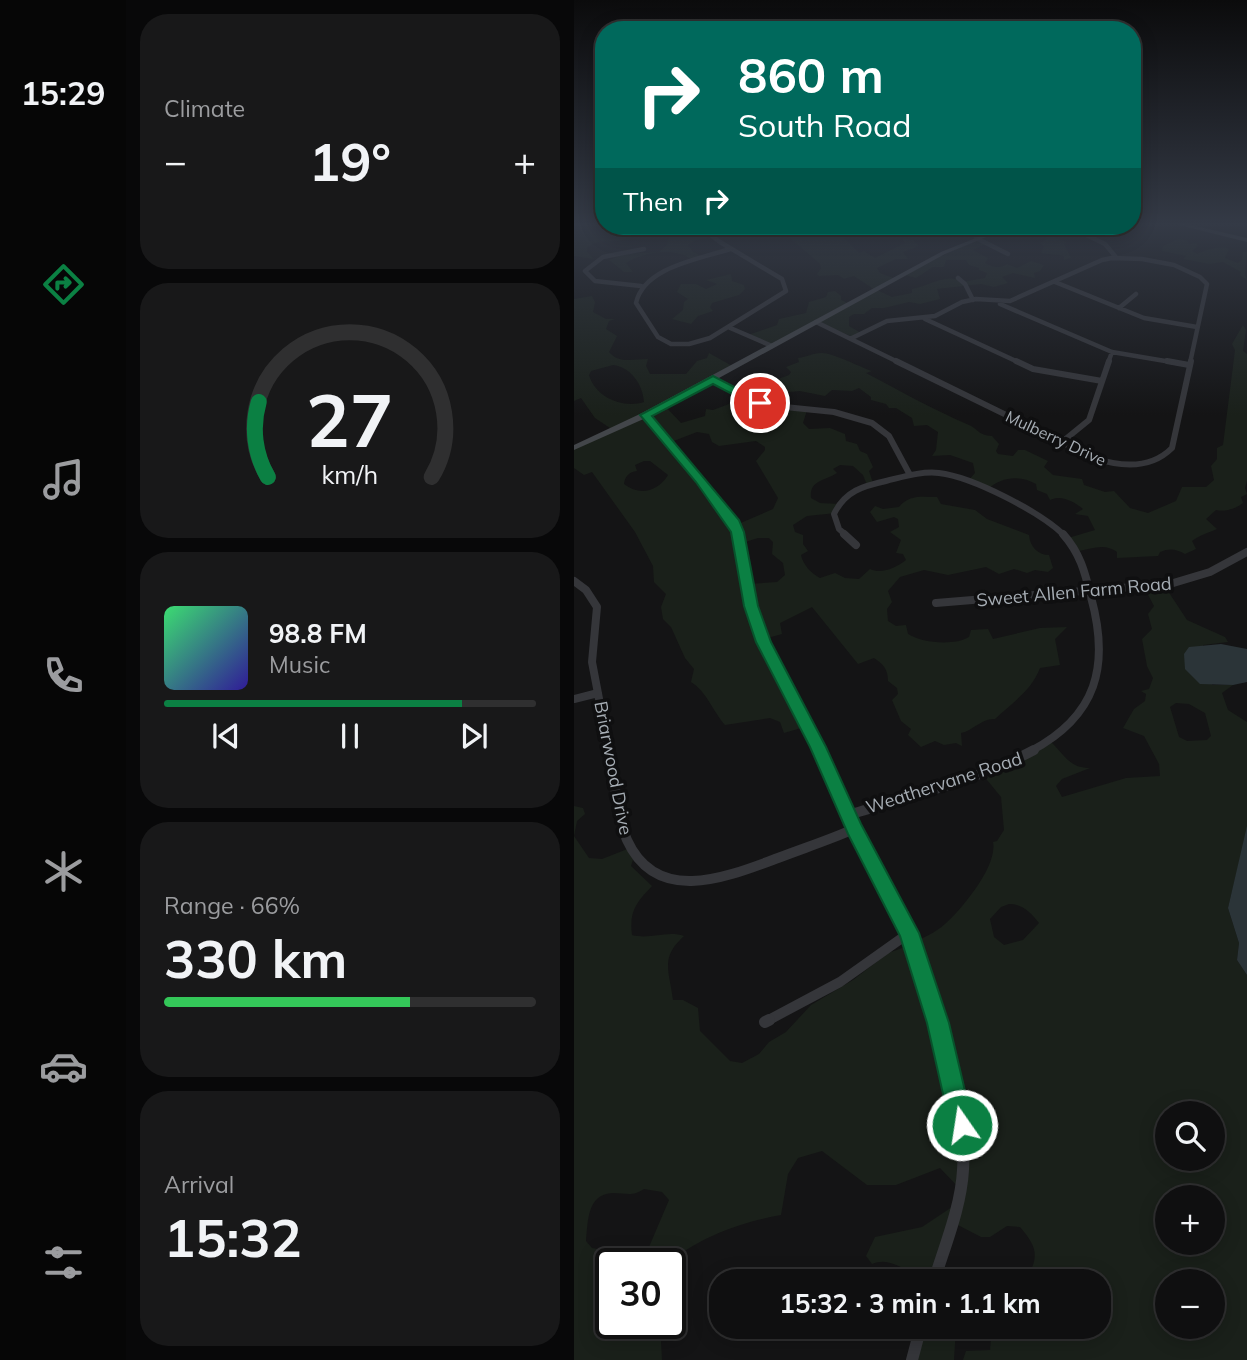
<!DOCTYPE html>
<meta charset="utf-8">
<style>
:root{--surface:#0f0f10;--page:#181819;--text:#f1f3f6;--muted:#9b9c9f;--line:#2f2f30;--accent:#0b8043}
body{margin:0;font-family:Mulish,sans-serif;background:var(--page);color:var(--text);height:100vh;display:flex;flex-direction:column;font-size:26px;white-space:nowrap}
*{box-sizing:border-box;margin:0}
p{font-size:23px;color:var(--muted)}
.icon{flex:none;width:38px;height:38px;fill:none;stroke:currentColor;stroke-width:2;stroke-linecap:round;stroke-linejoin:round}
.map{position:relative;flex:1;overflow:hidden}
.drawer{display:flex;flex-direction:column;gap:14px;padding:14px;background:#080809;width:448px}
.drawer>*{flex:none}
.banner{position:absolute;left:21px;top:21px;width:546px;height:214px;border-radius:28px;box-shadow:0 4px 18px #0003,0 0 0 2px var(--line);background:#00695c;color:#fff;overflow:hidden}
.tools{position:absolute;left:581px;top:1101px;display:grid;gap:14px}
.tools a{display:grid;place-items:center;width:70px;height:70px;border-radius:50%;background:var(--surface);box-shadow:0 4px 18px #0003,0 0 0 2px var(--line);font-size:35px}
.speed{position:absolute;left:21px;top:1248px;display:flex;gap:14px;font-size:35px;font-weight:700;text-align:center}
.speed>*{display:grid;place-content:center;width:91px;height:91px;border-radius:50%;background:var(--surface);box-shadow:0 4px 18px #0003,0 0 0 2px var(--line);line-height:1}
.speed .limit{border:4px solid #111;border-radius:10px;background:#fff;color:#111}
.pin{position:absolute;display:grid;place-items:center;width:60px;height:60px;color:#fff;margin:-30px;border:4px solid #fff;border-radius:50%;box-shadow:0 2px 7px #0007}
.me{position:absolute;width:77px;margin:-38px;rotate:347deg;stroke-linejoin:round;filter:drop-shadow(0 0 5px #0008)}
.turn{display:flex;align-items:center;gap:24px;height:147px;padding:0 28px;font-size:32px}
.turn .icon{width:91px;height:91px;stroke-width:2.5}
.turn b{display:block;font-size:49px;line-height:60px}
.then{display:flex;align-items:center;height:66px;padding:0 28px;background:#0003;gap:14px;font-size:26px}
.big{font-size:52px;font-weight:700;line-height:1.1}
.drawer .card{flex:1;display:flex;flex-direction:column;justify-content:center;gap:10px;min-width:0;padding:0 24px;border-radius:28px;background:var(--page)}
.drawer .dial{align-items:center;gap:0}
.dial svg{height:182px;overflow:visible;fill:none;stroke:var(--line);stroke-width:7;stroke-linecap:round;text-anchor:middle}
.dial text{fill:var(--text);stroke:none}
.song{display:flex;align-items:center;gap:21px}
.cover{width:84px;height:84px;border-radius:10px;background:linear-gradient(135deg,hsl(140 70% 55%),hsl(250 70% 35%))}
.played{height:7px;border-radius:4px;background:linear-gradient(90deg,var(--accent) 80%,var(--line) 80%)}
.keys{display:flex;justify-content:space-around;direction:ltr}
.heat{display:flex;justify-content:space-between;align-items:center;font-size:38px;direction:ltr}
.charge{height:10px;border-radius:5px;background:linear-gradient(90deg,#34c759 66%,var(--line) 0)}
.trip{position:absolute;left:135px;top:1269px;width:402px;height:70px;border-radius:28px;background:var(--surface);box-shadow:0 4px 18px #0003,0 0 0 2px var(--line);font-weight:700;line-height:70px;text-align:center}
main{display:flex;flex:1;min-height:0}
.tabs{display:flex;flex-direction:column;width:126px;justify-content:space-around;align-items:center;background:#060606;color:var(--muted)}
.tabs .icon{width:49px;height:49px}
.tabs .selected{color:var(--accent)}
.tabs b{font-size:32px;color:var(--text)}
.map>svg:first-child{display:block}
.green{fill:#1a201a;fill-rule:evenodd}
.water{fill:#2b3438}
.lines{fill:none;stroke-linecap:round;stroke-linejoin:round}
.street-far4{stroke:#35363a;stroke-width:4.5}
.street-far3{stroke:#35363a;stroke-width:6}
.street-far2{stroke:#35363a;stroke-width:8}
.street-far1{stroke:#35363a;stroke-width:10}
.street{stroke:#35363a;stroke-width:12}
.secondary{fill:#43464a;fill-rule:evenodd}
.route{fill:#0b8043;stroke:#07532c;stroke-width:2}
.labels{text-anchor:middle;stroke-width:7;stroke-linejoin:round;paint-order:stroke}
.far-street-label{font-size:16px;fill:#a6adb4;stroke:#0f0f10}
.street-label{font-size:18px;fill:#a6adb4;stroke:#0f0f10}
</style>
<main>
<nav class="tabs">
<b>15:29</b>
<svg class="icon selected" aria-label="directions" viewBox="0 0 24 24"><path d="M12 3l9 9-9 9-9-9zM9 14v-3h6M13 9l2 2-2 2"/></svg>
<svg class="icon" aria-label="music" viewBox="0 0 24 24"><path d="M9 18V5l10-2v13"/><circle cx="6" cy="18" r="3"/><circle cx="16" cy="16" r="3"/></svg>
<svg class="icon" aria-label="phone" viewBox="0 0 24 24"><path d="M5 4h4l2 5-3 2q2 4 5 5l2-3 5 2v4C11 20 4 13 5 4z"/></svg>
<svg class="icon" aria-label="climate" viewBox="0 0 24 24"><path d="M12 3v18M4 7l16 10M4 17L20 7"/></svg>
<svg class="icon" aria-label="car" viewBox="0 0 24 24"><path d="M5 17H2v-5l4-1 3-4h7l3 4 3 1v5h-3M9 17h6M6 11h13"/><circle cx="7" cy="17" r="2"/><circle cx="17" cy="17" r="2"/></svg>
<svg class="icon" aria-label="filters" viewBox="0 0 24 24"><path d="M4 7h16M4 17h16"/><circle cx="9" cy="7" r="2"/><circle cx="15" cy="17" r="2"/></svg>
</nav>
<section class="drawer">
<div class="card"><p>Climate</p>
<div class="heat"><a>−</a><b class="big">19°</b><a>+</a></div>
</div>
<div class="card dial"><svg viewBox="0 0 100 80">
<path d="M14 69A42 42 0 1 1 86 69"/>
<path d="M14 69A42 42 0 0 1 10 36" stroke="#0b8043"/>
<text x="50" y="56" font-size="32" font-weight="700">27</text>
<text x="50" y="72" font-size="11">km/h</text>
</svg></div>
<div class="card">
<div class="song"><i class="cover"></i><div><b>98.8 FM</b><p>Music</p></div></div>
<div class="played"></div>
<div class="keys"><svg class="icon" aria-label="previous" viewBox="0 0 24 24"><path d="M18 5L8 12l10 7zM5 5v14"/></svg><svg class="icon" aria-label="pause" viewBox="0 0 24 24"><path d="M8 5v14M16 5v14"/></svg><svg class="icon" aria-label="next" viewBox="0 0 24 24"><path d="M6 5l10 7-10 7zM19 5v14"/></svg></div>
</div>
<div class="card"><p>Range · 66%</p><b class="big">330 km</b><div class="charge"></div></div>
<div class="card"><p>Arrival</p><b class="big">15:32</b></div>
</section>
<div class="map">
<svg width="673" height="1360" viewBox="0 0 673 1360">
<rect width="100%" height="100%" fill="#141415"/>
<path class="green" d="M0,224H17L18,230C33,236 44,228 57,226C70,224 85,226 98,226L95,229L101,235L133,236V238L122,240L114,245L119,252L130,257L117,259C99,247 70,252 52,263L59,272H50L35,260L51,254L85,252L93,245L96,233C81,226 64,235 52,239C39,244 24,237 13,248V252L20,259L0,256Z
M202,226H265L269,237L285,253L290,251L301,258L331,243L328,238L339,240L345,246L329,252L334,259H322L303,268L306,273L322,279L303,290L318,297L338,293V289C353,287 373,272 388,282L411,278L413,273L405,270V268L395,265L392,260H372L370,267H359L342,278L331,275L402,238L413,243L399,250L414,258L411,263C418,267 426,269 433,264L443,268L457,261L470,265L466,271L460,273L461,278L439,273L428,277L434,283L420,287L407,284L363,289L366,299L346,304L335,302L310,308H298L290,314H280L275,317V326L287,333L279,337L243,322L199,346L174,335L203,325L205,319L232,313L235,302L252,297L254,292L261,291L267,296V300L276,304L301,290L280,276L270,279L264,275L245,276L243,274L247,268L246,264Z
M464,227L480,232L481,238L493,242L490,244L497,258L490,260V256L467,253L470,246L466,243L473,239L472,235L459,230Z
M604,239L613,240L615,244L622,243L624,246L618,251L623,254C632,250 646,245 655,249L651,258L664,263L668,260L669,252H673L671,273L673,280L666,275L667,272L649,262L635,264L609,259L612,256L588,251L589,246Z
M157,274L158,281L170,285L171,289L165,295L138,303L136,307L139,311L124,316L117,324L98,319L109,310L110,302L114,299L103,292L107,284H122L132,289L143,284L132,280Z
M18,296L21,302L19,312L32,319H41L35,321L32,329L43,336L35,352C45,364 59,359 74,359L72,366L76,374H112L123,361L133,358L135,353L160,367L91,406L107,423L131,416L132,409L139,410L155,404L157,399L166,394L164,392L185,383V375L204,379L215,375L217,372L212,367L225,362L224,358C233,357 239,353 247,353C257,352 286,367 298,371L292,373C326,391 360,410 395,425C404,429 404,435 418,436L425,444L422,451L424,454L439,456L444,450H451L474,461L470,467L479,475L508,479L510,485L531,492L540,491L556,508L574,513L602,501L608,487H632L640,480L637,466L643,459V448L649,445L661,350L658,344L669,325L672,330L669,351L673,354V481L671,488L673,494L667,497L669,503C661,509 651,512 642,510L632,519L643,529C636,532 624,536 618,541L622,549L611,554C602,549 596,548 586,552L584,556L543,558V552C532,543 518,548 505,551L494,538L521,530L514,516L501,514L509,509C501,502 487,494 476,500L473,494L463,490L462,484C447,475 427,476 413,490L393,482L401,473L399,463L376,455L358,456L362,450L364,432L353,425L340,426L338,418L322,408H315L312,404L297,400V397L285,388L278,391L258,390L251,396L226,391L215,392L203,406L233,410L229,423L235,429L256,428L271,434L272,441L283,444L286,451L293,454L299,467L295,471L299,483L293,485L289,475L279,466L266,465L259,469L263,473C251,481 235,480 237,498L246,503L265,504L262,513L233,516L219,525L221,532L229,535V544L234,551L227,555C229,565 237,573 246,578L261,573L271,578L285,579L296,569C308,575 323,567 332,560L329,554L322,553L327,540L316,532L325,527L324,519L320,517L303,522L296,512L301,506L309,509L325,507C335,494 349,497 363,497L367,504L401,510L413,519L455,535C456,547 464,555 475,555L479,568L474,572L461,570L453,573L440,569L425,574L412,567L374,575L350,570L326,577L314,591L318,602L313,609L314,621L322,626L332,625L334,634C348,643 380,646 395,637L397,630L414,629L419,639L466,628L493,627L481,639L486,665L466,668C458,690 438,703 421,719C408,718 400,730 387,733L388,746L382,743L370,745L361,741L347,747L334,735L337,729L327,721L318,700L324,694L323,688L314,681C314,669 309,664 300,658L284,664L238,607L206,623L208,634L190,639L234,726L210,733L206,722L196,718L151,725C138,710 133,692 117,682L120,669L111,658L97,627L89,619L87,607L92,594L80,582L79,566L61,532L18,472L10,475L0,468V448L39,430L21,418L7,398L0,401V299ZM39,365C57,367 69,385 70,402C49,409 21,397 15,375L17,371ZM123,432L135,434L138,442L145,446L182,441L191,447V450L182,461L204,498L199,509L162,525L97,442ZM70,461H76L94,475C84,492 65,496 50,484C51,476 55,472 63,471L61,465ZM184,538H195L199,542L198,554L209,563L211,575L203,582L175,584L168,543Z
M590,585L613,620L651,637L654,642L629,645L638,685H659L648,693L654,710L673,722V830L654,908L665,943L663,960L673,975V1360H389L392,1351L416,1350L418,1327L525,1326V1281H452C465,1256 464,1248 446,1227L433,1226L416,1237H407L380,1223L362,1281C339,1281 321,1254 298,1264L292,1256L301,1237L348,1227L384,1203L388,1191L366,1168L322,1185H293L248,1151L224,1158L214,1174L207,1215C167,1222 125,1237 95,1263L37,1264V1323H86L88,1360H0V806L9,808L11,814L3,821L0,836L15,858L28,859L56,848L61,853L57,866L78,886C62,903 55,911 58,935C76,940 93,930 110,936C86,958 95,969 99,1000H109L124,1008L126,1031L156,1061L168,1063L185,1054L195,1042L212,1032L237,1005L279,980L314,953L337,945V943C349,938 361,933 371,924C387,910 424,866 419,842L423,841L430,830L427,797L409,775L477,742C491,755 495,768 516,768L488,779L482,786L488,797L552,778L586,776L585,764L570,736L549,728L560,709L571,701L572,694L567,691L575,689L579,678L573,666L568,639L578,629L574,614L580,606L570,587ZM602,703L615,704L631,713L637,736L633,740L613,741L605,737L596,707ZM435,904C449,904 457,913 465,923L449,940L430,945L420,937L416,919L427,907ZM593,1113H639V1158H593ZM70,1189L88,1192L95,1200L75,1247C55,1255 39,1252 18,1248L12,1241C14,1221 13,1194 39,1193C53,1193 58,1197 70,1189ZM593,1197H639V1242H593ZM593,1281H639V1326H593Z
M349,1327H382L380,1360H340Z"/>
<path class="water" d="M647,644L673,649V682L659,685L626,684L611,669L610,654L615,647Z
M673,826V975L663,960L665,943L654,908Z"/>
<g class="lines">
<path class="street-far4" d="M494,226L531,244L541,256
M501,230L516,226
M138,232V236L146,242L208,279L212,291L136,338L115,344H97L84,337L62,303C70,267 126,259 156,249
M402,238L434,254
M384,278L391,284L399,300
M481,282L570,318L623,327
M67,286L21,281L11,271L29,257L70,249
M426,304L538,352L603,363
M545,308L562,294
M351,319L446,363
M242,322L326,363
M154,327L198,346
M278,338L313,321L361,316L388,302L402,299L436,301L528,260L538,258L568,259L600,265L626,277L633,284L616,363
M534,363L538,352"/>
<path class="street-far3" d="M322,361L520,458C547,467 577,469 598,448L617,361
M442,361L459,369L528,381
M593,361L615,365
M139,379L191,405L260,412L298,423L315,436L336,475
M71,415L158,520L164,535
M488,442L515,420L535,361
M272,535L265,529L260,514C271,491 289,486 312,481C329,477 347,471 365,473C399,477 466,512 490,535"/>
<path class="street-far2" d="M163,534L177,606L189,641L245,751
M270,534L282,545
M0,581L12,590L23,607L18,662L35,751
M362,603L596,584L636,572L673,552
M0,699L24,693
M457,751C523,716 536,666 517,597C511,572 506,553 489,534"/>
<path class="street-far1" d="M35,750C40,774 43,818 53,840C83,906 153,877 204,858C230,848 255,840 280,829
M244,750L280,829L335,933L364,1022
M275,815C337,795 402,781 460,750
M191,1022L266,982L335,933"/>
<path class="street" d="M191,1022L195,1020
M360,1281C371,1245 387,1207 389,1170C392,1120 377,1068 363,1020
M338,1360L347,1326"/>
<path class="secondary" d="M601,224H613L673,238V242Z
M432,226H439L371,254L74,417L0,450V445L68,413L367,252Z"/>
</g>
<linearGradient id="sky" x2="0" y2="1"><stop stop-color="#0b0b0c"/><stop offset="0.54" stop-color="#343a46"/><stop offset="1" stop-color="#343a46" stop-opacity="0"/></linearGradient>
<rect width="673" height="415" fill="url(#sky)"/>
<path class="route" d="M139,376L191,403L181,406L139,384L78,416L165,520L170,532L184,606L197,642L252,747L287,824L345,933L375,1023L399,1125L396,1133L388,1136L380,1133L376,1125L353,1023L326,936L274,834L236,747L182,642L170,606L157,532L122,482L66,415Z"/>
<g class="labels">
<g class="far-street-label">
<text transform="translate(482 438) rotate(25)" y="6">Mulberry Drive</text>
</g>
<g class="street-label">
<text transform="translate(500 592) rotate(-5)" y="6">Sweet Allen Farm Road</text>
<text transform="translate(39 768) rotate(79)" y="6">Briarwood Drive</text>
<text transform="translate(370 783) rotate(-18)" y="6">Weathervane Road</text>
</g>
</g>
</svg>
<div class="tools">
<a><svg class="icon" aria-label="search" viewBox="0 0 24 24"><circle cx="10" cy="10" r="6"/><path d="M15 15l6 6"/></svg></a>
<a>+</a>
<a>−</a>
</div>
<div class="speed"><div class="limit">30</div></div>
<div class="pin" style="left:186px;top:403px;background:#d93025"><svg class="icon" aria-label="arrive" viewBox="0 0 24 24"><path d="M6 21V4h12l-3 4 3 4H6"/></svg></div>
<svg class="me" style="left:388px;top:1125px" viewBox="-20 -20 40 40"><circle r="17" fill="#0b8043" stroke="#fff" stroke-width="3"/><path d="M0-11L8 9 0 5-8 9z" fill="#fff"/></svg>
<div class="trip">15:32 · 3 min · 1.1 km</div>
<div class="banner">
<div class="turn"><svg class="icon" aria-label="right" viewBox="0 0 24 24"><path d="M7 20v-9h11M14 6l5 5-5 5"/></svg><div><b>860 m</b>South Road</div></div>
<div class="then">Then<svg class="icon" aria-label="right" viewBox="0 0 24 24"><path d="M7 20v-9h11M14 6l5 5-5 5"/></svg></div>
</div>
</div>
</main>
